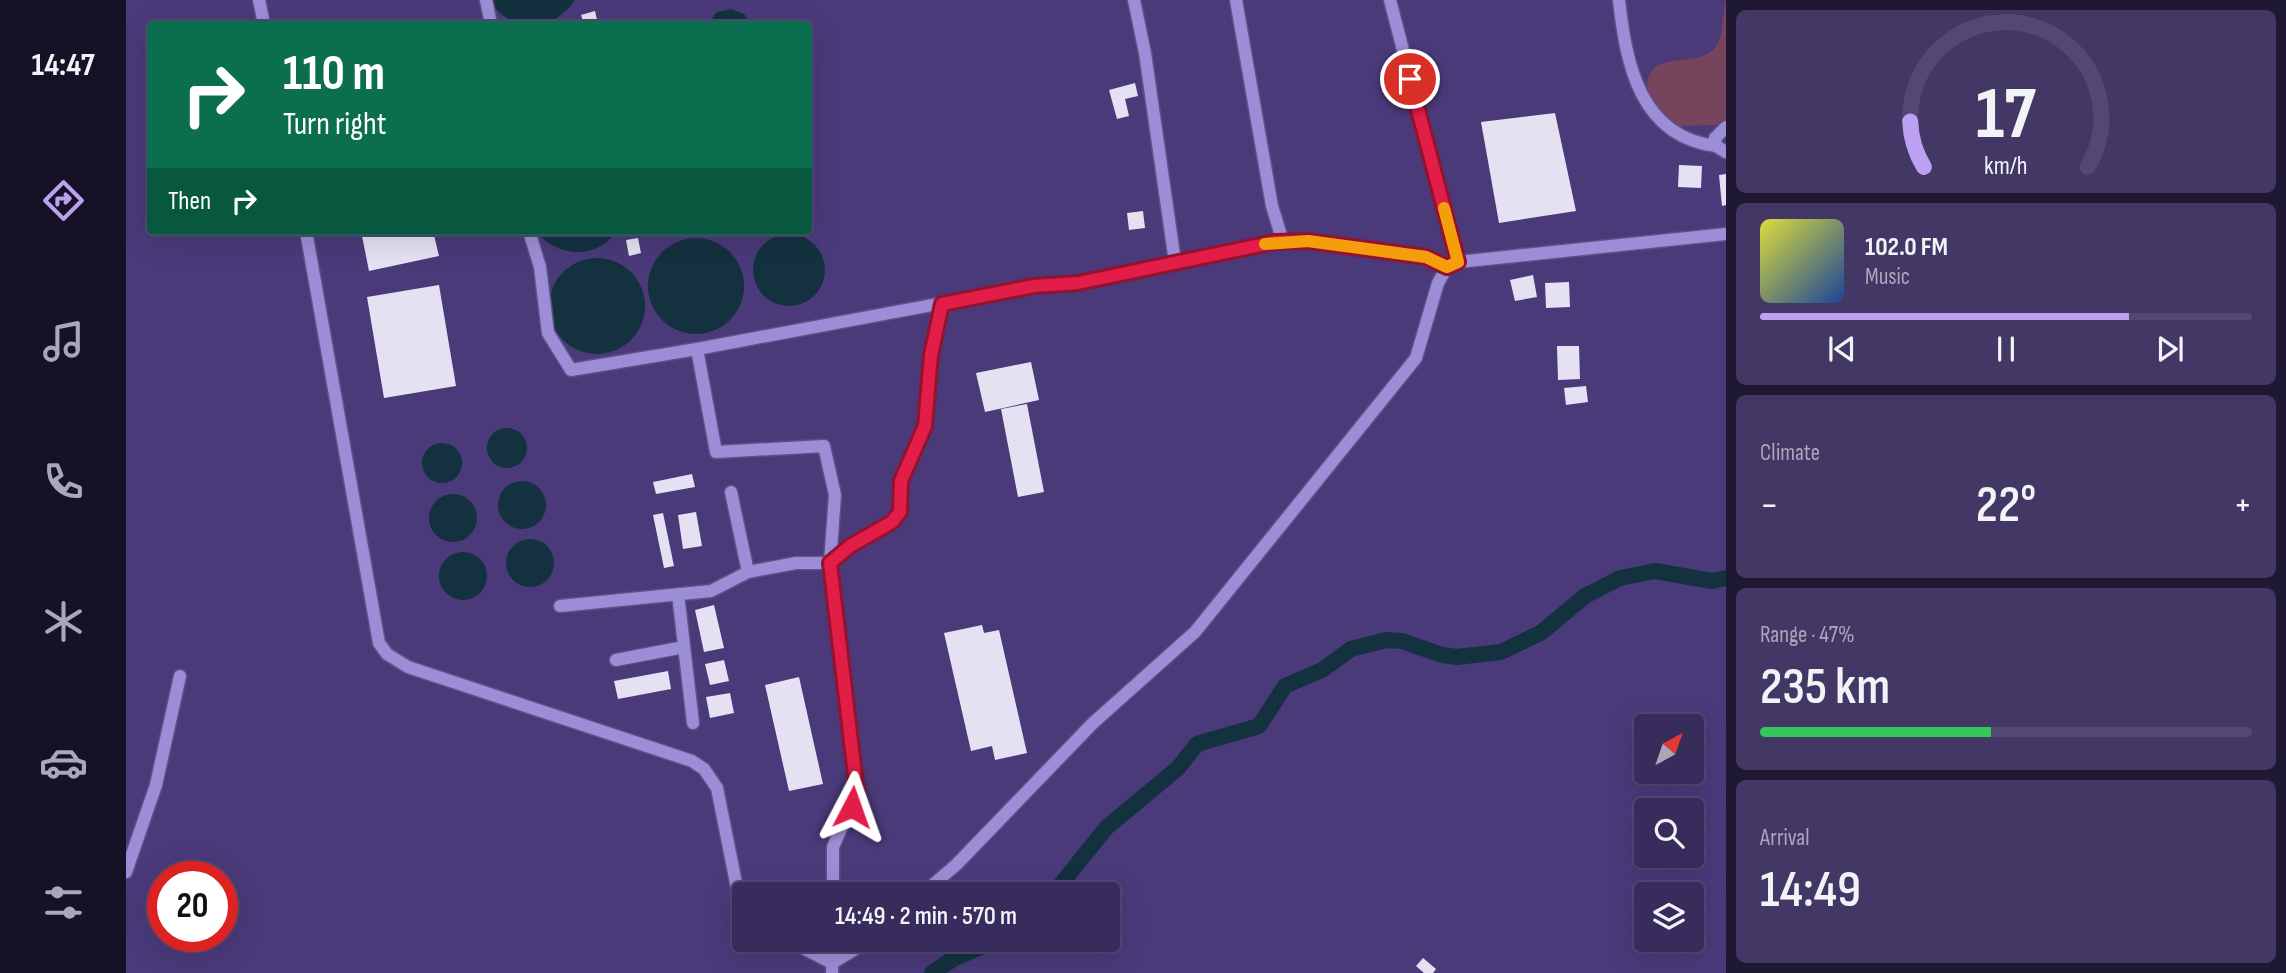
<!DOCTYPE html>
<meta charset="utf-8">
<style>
:root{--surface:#382c5c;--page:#433865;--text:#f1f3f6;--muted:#aba7bb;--line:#524872;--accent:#bca0f2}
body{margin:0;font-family:"Sofia Sans Condensed",sans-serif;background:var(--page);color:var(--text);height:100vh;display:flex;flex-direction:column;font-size:26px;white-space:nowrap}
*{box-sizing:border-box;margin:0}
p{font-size:23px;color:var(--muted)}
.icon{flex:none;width:38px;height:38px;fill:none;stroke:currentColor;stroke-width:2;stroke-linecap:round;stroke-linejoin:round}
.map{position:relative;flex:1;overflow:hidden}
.side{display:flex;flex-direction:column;gap:10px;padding:10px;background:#1f1833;width:560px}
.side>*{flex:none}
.banner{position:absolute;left:21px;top:21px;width:665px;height:214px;border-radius:7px;box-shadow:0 7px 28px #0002,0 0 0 2px var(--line);background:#0b6e4f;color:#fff;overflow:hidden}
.needle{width:46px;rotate:40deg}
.controls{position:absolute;left:1508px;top:714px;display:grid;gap:14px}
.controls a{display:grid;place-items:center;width:70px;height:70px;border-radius:7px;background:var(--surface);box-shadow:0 7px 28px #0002,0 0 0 2px var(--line);font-size:35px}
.speed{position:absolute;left:21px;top:861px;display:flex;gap:14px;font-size:35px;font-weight:700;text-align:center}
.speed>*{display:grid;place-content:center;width:91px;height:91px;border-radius:50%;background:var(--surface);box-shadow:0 7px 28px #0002,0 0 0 2px var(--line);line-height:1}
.speed .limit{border:10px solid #d22;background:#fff;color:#111}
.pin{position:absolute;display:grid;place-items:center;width:60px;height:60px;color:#fff;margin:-30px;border:4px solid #fff;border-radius:50%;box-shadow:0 2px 7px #0007}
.me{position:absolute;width:77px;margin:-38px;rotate:4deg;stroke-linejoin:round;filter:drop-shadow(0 0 5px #0008)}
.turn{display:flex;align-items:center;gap:24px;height:147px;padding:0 21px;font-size:32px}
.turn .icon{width:91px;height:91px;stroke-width:2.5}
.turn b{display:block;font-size:49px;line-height:60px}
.then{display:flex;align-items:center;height:66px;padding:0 21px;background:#0003;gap:14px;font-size:26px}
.big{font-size:52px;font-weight:600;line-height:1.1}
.side .tile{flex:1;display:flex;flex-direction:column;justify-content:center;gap:10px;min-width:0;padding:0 24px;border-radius:10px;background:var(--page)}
.side .dial{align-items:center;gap:0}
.dial svg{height:182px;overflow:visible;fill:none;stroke:var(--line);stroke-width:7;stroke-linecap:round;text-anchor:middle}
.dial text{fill:var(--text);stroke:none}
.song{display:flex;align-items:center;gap:21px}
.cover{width:84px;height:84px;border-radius:10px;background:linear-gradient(135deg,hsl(60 70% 55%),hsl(220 70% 35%))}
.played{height:7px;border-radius:4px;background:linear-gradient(90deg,var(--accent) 75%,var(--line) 75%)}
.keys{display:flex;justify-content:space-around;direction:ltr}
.heat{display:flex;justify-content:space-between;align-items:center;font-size:38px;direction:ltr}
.charge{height:10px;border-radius:5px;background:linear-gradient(90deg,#34c759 47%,var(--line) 0)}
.trip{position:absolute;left:606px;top:882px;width:388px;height:70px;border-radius:7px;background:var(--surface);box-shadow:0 7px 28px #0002,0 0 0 2px var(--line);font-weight:600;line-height:70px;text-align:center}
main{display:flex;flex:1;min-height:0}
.tab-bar{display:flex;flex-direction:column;width:126px;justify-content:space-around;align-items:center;background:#161225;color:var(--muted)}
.tab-bar .icon{width:49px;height:49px}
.tab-bar .current{color:var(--accent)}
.tab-bar b{font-size:32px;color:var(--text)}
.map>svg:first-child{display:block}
.green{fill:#76455b}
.water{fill:#143140}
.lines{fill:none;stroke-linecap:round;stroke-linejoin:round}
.canal{stroke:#143140;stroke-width:16}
.building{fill:#e4e2f2}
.minor-casing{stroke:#5f5186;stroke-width:15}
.minor{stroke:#9c8ed6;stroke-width:12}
.route-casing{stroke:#92132f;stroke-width:18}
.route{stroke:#e11d48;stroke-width:12}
.slow{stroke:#f59e0b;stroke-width:12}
</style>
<main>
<nav class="tab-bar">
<b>14:47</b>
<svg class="icon current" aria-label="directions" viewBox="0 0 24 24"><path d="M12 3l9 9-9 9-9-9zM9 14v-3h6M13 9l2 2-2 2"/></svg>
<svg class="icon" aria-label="music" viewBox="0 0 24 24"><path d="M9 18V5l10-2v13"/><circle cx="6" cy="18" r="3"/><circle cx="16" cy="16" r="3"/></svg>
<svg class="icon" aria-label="phone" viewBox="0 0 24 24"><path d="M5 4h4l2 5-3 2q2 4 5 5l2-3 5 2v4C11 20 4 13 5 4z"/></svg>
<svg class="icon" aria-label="climate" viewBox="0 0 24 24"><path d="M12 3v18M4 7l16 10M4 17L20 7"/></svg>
<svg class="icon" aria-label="car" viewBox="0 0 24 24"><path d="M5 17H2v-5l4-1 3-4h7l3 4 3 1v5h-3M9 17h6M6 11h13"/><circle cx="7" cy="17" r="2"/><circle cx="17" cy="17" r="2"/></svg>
<svg class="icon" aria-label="filters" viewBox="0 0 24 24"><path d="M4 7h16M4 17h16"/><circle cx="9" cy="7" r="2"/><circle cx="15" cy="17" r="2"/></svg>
</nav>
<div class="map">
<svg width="1600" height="973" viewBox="0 0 1600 973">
<rect width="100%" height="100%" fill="#4a3a7a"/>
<path class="green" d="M1600,0V120L1590,125L1548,126C1534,112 1515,98 1523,76C1533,51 1574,68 1590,47C1598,35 1596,13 1600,0Z"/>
<path class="water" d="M363,0H449C428,32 384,34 363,0Z
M605,9L618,14L625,24H581L591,12Z
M410,231H490C471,261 430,257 410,231Z
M627 270a36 36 0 1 1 72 0a36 36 0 1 1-72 0Z
M522 286a48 48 0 1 1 96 0a48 48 0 1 1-96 0Z
M423 306a48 48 0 1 1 96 0a48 48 0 1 1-96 0Z
M361 448a20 20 0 1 1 40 0a20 20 0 1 1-40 0Z
M296 463a20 20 0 1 1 40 0a20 20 0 1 1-40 0Z
M372 505a24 24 0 1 1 48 0a24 24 0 1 1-48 0Z
M303 518a24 24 0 1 1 48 0a24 24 0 1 1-48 0Z
M380 563a24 24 0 1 1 48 0a24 24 0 1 1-48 0Z
M313 576a24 24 0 1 1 48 0a24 24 0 1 1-48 0Z"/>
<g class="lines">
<path class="canal" d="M927,894L981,827L1052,768L1071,744L1133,726L1159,686L1196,670L1225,649L1260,640L1276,641L1316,655L1331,657L1375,652L1416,632L1459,596L1494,578L1529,571L1586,581L1600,578
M806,973L827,959L872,940"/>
</g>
<path class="building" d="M469,11L472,24H458L455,15Z
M1009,83L1012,96L999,99L1003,116L991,119L983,90Z
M1429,113L1450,211L1373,223L1355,122Z
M1553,165L1576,166L1575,188L1552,187Z
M1600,174V205L1596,206L1593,175Z
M1017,211L1019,228L1003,230L1001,213Z
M260,231H307L313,256L243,271L236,236Z
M512,238L515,253L503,256L500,240Z
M1407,275L1411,297L1389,301L1384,280Z
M1443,282L1444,307L1420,308L1419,283Z
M313,285L330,386L258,398L241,297Z
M1431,346H1453L1454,379L1432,380Z
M905,362L913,400L859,412L850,373Z
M1460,386L1462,402L1440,405L1438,388Z
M901,404L918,492L892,497L875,409Z
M566,474L569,487L530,494L527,482Z
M570,512L576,546L557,549L552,515Z
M537,513L548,566L538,568L527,515Z
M588,605L598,648L578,652L569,610Z
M856,625L858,633L873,630L901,753L869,760L866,746L845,751L818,633Z
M598,660L603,681L584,685L579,664Z
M542,671L545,689L492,699L488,681Z
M673,677L697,784L663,791L639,685Z
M604,693L608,713L584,718L580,697Z
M1297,958L1310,969L1307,973H1298L1290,966Z"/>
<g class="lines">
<g class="minor-casing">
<path id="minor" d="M133,0L138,24
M360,0L365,24
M1008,0L1019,53L1049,262
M1110,0L1146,206L1157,242
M1264,0L1332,262
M1493,0C1500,64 1514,137 1590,146
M1600,127L1589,138L1590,146L1600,152
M180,231L253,643L261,654L282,667L566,761L578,769L591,788L613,898L618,907
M403,231L414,267L422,333L445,370L571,349L590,452L698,446L709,495L704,563L731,792L707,847V894
M571,349L908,286L952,283L1149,242L1182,241L1300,257L1321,267
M605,492L622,572
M552,594L567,723
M434,606L585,591L622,572L670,563H704L724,546L766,522L774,512L775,481L799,426L805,355L815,304
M490,660L558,647
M0,872L30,785L54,676
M796,894L830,865L967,723L1069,632L1290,358L1312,283L1321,267L1332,262L1600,234
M661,940L706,963L744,940
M706,973L707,940"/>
</g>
<use href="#minor" class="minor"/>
</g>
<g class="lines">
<g class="route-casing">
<path id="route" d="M726,807L731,792L704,563L724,546L766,522L774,512L775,481L799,426L805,355L816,304L908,286L952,283L1149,242L1182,241L1300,257L1321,267L1332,262L1284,79"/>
</g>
<use href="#route" class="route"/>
<path class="slow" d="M1139,244L1182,241L1300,257L1321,267L1332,262L1318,208"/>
</g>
</svg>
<div class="controls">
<a><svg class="needle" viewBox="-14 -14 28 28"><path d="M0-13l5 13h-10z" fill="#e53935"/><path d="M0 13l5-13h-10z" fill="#aba7bb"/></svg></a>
<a><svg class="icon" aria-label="search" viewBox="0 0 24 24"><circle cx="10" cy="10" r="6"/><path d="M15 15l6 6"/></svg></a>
<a><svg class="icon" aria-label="layers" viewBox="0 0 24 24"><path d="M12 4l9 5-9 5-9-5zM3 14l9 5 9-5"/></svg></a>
</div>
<div class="speed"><div class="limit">20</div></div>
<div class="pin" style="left:1284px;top:79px;background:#d93025"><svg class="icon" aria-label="arrive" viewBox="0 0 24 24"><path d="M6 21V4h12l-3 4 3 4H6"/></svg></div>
<svg class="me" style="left:726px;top:807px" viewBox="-20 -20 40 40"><path d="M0-17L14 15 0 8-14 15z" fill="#e11d48" stroke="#fff" stroke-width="4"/></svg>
<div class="trip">14:49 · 2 min · 570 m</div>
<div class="banner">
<div class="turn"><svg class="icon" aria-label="right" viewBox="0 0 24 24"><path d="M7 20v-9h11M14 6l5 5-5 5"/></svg><div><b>110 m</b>Turn right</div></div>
<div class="then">Then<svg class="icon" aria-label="right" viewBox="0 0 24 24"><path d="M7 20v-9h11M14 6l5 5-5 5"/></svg></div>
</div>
</div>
<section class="side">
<div class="tile dial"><svg viewBox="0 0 100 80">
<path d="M14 69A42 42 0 1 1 86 69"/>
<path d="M14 69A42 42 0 0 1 8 49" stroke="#bca0f2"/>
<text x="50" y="56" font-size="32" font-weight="700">17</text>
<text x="50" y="72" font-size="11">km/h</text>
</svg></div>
<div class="tile">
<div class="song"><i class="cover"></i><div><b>102.0 FM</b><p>Music</p></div></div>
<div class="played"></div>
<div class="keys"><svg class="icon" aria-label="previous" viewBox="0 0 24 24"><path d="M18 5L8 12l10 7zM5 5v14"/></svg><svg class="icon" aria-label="pause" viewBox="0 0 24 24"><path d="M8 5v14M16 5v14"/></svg><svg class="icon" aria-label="next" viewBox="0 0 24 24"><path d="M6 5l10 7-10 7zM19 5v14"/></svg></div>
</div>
<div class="tile"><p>Climate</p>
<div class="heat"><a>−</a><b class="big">22°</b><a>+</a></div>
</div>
<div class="tile"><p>Range · 47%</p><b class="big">235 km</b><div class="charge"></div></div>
<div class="tile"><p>Arrival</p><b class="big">14:49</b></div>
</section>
</main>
